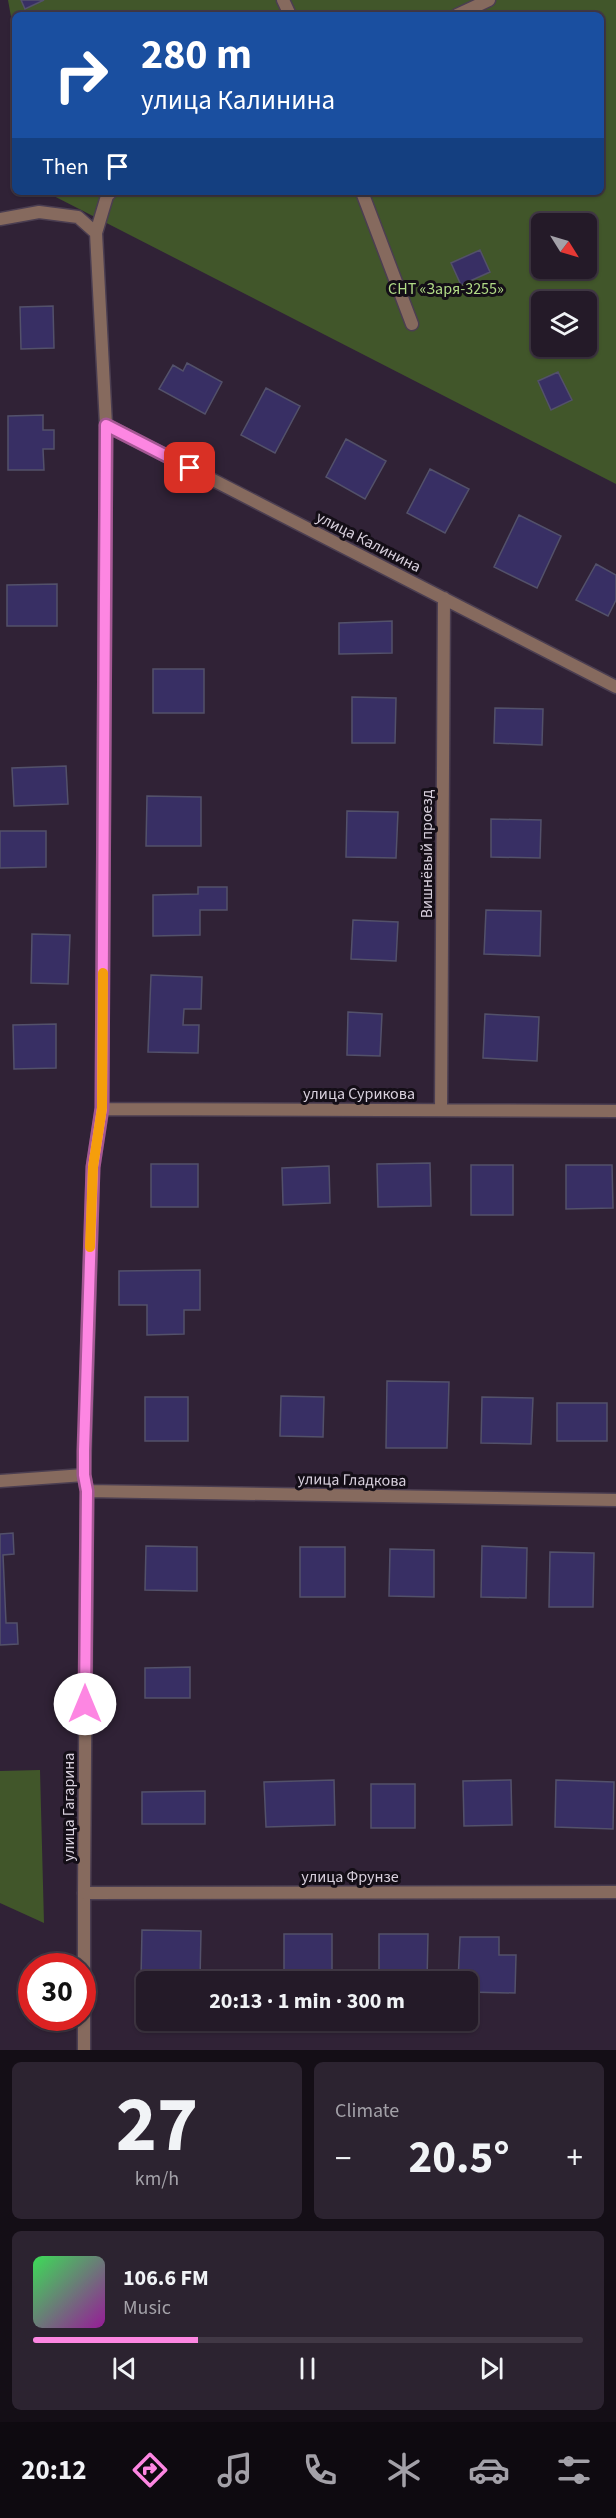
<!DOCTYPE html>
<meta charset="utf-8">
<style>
:root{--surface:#241a28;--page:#2c2330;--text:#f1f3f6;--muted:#a3a1a8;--line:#413845;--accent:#fd86e2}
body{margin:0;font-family:"Source Sans 3",sans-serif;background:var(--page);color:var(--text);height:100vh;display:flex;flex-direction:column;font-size:22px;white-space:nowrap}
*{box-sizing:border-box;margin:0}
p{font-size:20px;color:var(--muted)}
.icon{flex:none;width:33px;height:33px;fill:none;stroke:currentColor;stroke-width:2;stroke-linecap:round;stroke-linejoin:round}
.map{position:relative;height:2050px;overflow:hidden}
.sheet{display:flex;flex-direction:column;gap:12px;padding:12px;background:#140e16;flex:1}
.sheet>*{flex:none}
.guide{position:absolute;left:12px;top:12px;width:592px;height:183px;border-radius:9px;box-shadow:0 2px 4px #0004,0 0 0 2px var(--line);background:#1a4fa0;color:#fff;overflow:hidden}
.needle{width:39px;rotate:127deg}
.tools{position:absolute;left:531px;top:213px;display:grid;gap:12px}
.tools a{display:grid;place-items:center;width:66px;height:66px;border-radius:9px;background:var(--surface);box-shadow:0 2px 4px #0004,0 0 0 2px var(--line);font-size:30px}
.speed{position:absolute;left:18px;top:1953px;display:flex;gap:12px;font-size:30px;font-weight:700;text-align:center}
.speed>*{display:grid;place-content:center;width:78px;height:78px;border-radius:50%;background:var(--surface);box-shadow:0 2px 4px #0004,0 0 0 2px var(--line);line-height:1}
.speed .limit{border:9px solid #d22;background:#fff;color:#111}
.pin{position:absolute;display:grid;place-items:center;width:51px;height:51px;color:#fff;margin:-26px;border-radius:12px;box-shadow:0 3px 9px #0006}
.me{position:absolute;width:66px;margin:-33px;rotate:0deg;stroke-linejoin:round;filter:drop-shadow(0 0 4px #0008)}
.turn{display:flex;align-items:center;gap:21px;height:126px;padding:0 30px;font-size:27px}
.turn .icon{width:78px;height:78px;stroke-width:2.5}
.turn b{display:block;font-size:42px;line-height:51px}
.then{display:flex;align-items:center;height:57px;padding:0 30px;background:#0003;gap:12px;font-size:22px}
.big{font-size:45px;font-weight:700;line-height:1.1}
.sheet .tile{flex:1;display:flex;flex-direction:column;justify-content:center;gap:9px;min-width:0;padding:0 21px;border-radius:9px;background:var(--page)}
.sheet .dial{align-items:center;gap:0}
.dial b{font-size:78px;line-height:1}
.song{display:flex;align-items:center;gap:18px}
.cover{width:72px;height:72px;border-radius:9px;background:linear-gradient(135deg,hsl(130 70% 55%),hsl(300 70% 35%))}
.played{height:6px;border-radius:3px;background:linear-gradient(90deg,var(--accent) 30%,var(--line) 30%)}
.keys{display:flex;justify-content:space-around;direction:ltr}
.heat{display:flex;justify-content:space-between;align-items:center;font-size:33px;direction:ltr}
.sheet .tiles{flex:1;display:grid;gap:12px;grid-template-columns:1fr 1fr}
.tile:last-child{grid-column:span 2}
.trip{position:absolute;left:136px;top:1971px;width:342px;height:60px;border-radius:9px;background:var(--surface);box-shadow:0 2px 4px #0004,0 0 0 2px var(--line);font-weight:700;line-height:60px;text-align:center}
.menu{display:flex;height:96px;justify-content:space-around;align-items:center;background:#0e0a10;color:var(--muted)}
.menu .icon{width:42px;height:42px}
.menu .active{color:var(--accent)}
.menu b{font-size:27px;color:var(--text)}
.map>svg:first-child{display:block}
.green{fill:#41562a;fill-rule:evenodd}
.building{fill:#382f64;stroke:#53516a;stroke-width:1.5}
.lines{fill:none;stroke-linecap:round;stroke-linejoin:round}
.lane-casing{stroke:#4b3e51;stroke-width:15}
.street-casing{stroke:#4b3e51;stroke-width:15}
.lane{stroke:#866a5e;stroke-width:12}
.street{stroke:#866a5e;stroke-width:12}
.route-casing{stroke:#a45793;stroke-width:15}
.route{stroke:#fd86e2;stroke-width:10}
.slow{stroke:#f59e0b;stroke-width:10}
.labels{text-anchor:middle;stroke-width:6;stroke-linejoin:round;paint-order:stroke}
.park-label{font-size:16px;fill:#b1db86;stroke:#140e17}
.street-label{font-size:16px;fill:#d8d0dd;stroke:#140e17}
</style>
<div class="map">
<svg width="616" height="2050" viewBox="0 0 616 2050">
<rect width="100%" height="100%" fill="#302236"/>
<path class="green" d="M8,0H616V484L46,192H602V15H15V39ZM542,224H586V268H542ZM542,302H586V346H542Z
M40,1770L44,1923L0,1903V1771Z"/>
<path class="building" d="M21,0H44L25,9Z
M480,250L490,272L461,285L451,263Z
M53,306L54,348L21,349L20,307Z
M187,363L222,382L205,414L159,389L173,365L183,371Z
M558,372L572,400L551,410L538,381Z
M266,388L300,406L275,453L241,435Z
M43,415V430H54V449H43L44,470H8V416Z
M346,439L386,461L365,499L326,477Z
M430,469L469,489L445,533L407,513Z
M519,515L561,536L537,588L494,567Z
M596,564L616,575V600L608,616L576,600Z
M57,584V626H7V585Z
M392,621V653L339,654V623Z
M153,669H204V713H153Z
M352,697L396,698L395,743H352Z
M495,708L543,709L542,745L494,743Z
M66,766L68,804L14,806L12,768Z
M147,796L201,797V846H146Z
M347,811L398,812L396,858L346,857Z
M491,819L541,820L540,858L491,857Z
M0,831H46V867L0,868Z
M198,887H227V910H200V935L153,936V895L198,894Z
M486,910L541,911L540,956L484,954Z
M353,920L398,922L396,961L351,959Z
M32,934L70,935L68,984L31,983Z
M151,975L202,977L201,1009H184L183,1025H199L198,1053L148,1052Z
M348,1012L382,1014L380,1056L347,1055Z
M485,1014L539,1017L537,1061L483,1058Z
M56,1024V1068L14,1069L13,1025Z
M430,1163L431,1206L378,1207L377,1164Z
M151,1164H198V1207H151Z
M471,1165H513V1215H471Z
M566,1165H612L613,1208L566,1209Z
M329,1166L330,1203L283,1205L282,1168Z
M200,1270V1310H184V1334L147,1335V1305H119V1271Z
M387,1381L449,1382L447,1448H386Z
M281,1396L324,1397L323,1437L280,1436Z
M145,1397H188V1441H145Z
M482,1397L533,1398L531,1444L481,1443Z
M557,1403H607V1441H557Z
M13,1533L14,1554L3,1555L6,1623H17L18,1644L0,1645V1534Z
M146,1546L197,1547V1591L145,1590Z
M482,1546L527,1548L526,1598L481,1597Z
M300,1547H345V1597H300Z
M390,1549L434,1550V1597L389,1596Z
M550,1552L594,1553L593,1607H549Z
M190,1667V1698H145V1668Z
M334,1780L335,1825L266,1827L264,1782Z
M511,1780L512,1825L464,1826L463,1781Z
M556,1780L614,1782L613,1829L555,1827Z
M371,1784H415V1828H371Z
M205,1791V1824H142V1792Z
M142,1930L201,1931L200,1980L141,1978Z
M284,1934H332V1975L284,1974Z
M379,1934H428L427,1982H379Z
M460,1937H499V1955H516L515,1993L468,1992V1982H458Z"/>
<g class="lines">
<g class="lane-casing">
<path id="lane" d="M283,0L290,15
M457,15L489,0
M362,192L412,324
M0,219L39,212L78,217L96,233
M106,425L96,233L107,196L111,192
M0,1481L84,1475
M84,2050V1893"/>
</g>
<g class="street-casing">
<path id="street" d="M616,687L106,425L102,1109L93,1167L84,1475L87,1491L84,1893L616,1892
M102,1109L616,1111
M441,1110L444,598
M87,1491L616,1500"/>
</g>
<use href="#lane" class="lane"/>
<use href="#street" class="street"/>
</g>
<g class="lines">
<g class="route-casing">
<path id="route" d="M85,1704L87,1491L84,1475V1451L93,1167L102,1108L106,425L190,468"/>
</g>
<use href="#route" class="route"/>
<path class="slow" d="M90,1247L93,1167L102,1108L103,973"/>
</g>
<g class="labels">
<g class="park-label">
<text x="446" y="294">СНТ «Заря-3255»</text>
</g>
<g class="street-label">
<text transform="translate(369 541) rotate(27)" y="6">улица Калинина</text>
<text transform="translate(426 854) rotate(-90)" y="6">Вишнёвый проезд</text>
<text x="359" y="1099">улица Сурикова</text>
<text transform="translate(352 1479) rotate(1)" y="6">улица Гладкова</text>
<text transform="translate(68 1807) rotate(-90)" y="6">улица Гагарина</text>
<text x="350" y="1882">улица Фрунзе</text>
</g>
</g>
</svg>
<div class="tools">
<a><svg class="needle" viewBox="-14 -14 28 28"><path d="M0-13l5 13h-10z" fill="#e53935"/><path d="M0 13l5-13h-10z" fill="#a3a1a8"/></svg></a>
<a><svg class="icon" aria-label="layers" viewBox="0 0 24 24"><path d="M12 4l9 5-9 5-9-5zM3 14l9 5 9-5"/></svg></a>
</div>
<div class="speed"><div class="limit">30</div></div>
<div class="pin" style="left:190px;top:468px;background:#d93025"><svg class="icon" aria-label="arrive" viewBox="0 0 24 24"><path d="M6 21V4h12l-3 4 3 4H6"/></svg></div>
<svg class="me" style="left:85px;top:1704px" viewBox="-20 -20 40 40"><circle r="19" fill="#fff"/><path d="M0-13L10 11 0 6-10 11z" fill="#fd86e2"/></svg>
<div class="trip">20:13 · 1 min · 300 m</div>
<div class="guide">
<div class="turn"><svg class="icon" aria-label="right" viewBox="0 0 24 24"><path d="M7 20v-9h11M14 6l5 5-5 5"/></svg><div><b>280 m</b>улица Калинина</div></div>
<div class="then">Then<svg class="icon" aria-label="arrive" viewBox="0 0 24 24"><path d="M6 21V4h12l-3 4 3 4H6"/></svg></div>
</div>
</div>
<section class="sheet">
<div class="tiles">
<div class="tile dial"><b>27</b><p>km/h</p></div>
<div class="tile"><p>Climate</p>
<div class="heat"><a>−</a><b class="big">20.5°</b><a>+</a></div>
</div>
<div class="tile">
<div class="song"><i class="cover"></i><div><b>106.6 FM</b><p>Music</p></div></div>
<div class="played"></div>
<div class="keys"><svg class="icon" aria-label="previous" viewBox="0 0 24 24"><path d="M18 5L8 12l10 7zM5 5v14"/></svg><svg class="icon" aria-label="pause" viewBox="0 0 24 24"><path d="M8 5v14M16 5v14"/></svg><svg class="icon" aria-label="next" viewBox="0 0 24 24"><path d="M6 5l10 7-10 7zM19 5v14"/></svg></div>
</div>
</div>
</section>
<nav class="menu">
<b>20:12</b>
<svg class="icon active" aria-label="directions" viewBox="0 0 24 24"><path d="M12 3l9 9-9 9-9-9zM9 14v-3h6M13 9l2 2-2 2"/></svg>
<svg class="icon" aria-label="music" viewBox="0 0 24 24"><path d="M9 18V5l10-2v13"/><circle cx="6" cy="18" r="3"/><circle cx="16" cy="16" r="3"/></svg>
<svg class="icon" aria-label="phone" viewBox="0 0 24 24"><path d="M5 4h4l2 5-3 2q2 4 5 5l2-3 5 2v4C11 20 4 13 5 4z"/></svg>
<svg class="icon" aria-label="climate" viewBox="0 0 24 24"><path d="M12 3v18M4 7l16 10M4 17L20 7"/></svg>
<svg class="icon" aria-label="car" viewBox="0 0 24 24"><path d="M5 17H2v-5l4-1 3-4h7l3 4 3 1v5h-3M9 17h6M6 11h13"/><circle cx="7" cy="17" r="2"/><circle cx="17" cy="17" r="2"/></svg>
<svg class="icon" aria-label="filters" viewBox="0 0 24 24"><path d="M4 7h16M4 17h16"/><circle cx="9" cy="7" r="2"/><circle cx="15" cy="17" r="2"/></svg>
</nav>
